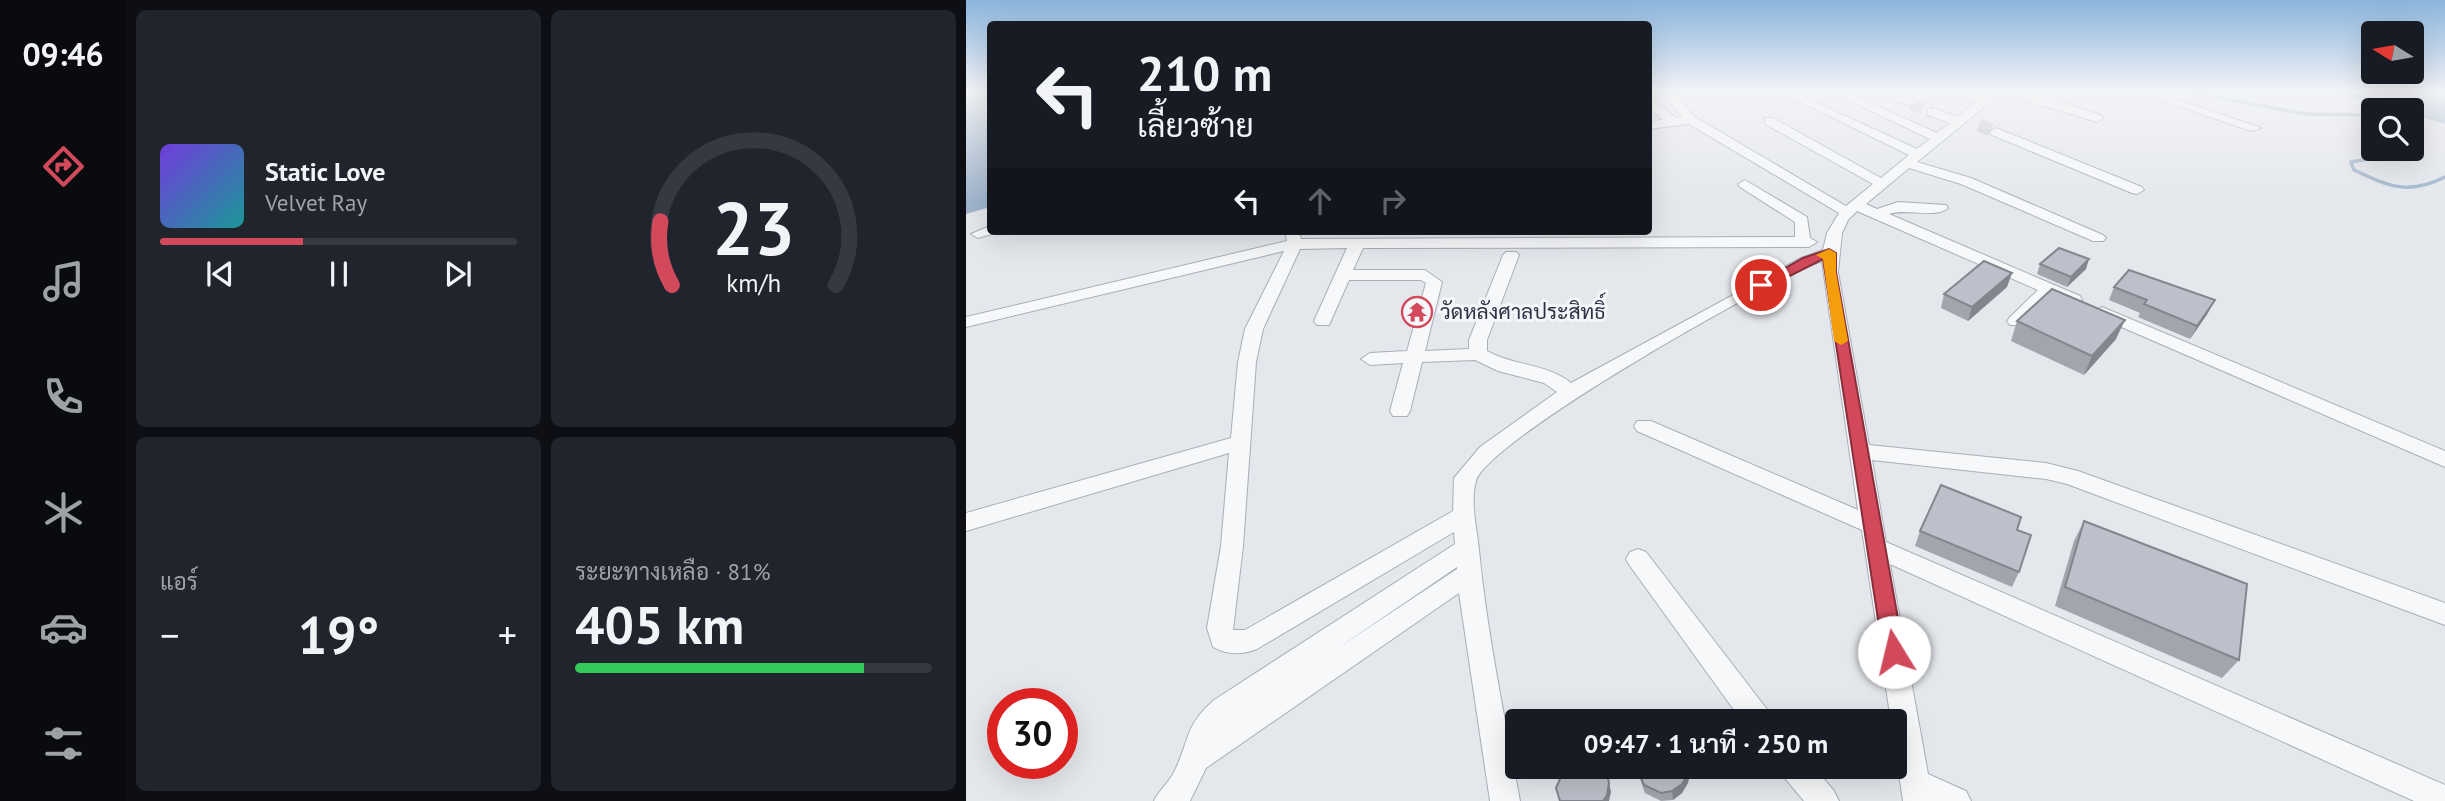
<!DOCTYPE html>
<html lang="th">
<meta charset="utf-8">
<style>
:root{--surface:#171b24;--page:#20242c;--text:#f1f3f6;--muted:#9ea1a6;--line:#363941;--accent:#d1495b}
body{margin:0;font-family:"PT Sans",Sarabun,sans-serif;background:var(--page);color:var(--text);height:100vh;display:flex;flex-direction:column;font-size:26px;white-space:nowrap}
*{box-sizing:border-box;margin:0}
p{font-size:23px;color:var(--muted)}
.icon{flex:none;width:38px;height:38px;fill:none;stroke:currentColor;stroke-width:2;stroke-linecap:round;stroke-linejoin:round}
.map{position:relative;flex:1;overflow:hidden}
.sheet{display:flex;flex-direction:column;gap:10px;padding:10px;background:#0d0f14;width:840px}
.sheet>*{flex:none}
.hud{position:absolute;left:21px;top:21px;width:665px;height:214px;border-radius:7px;box-shadow:0 7px 28px #0002;background:#171b24;color:var(--text);overflow:hidden}
.needle{width:46px;rotate:281deg}
.buttons{position:absolute;left:1395px;top:21px;display:grid;gap:14px}
.buttons a{display:grid;place-items:center;width:63px;height:63px;border-radius:7px;background:var(--surface);box-shadow:0 7px 28px #0002;font-size:35px}
.speed{position:absolute;left:21px;top:688px;display:flex;gap:14px;font-size:35px;font-weight:700;text-align:center}
.speed>*{display:grid;place-content:center;width:91px;height:91px;border-radius:50%;background:var(--surface);box-shadow:0 7px 28px #0002;line-height:1}
.speed .limit{border:10px solid #d22;background:#fff;color:#111}
.pin{position:absolute;display:grid;place-items:center;width:60px;height:60px;color:#fff;margin:-30px;border:4px solid #fff;border-radius:50%;box-shadow:0 2px 7px #0007}
.me{position:absolute;width:77px;margin:-38px;rotate:351deg;stroke-linejoin:round;filter:drop-shadow(0 0 5px #0008)}
.turn{display:flex;align-items:center;gap:24px;height:147px;padding:0 35px;font-size:32px}
.turn .icon{width:91px;height:91px;stroke-width:2.5}
.turn b{display:block;font-size:49px;line-height:60px}
.lanes{display:flex;align-items:center;height:66px;padding:0 35px;background:#0003;justify-content:center;gap:35px;direction:ltr}
.lanes .off{opacity:.35}
.big{font-size:52px;font-weight:600;line-height:1.1}
.sheet .tile{flex:1;display:flex;flex-direction:column;justify-content:center;gap:10px;min-width:0;padding:0 24px;border-radius:10px;background:var(--page)}
.sheet .dial{align-items:center;gap:0}
.dial svg{height:182px;overflow:visible;fill:none;stroke:var(--line);stroke-width:7;stroke-linecap:round;text-anchor:middle}
.dial text{fill:var(--text);stroke:none}
.song{display:flex;align-items:center;gap:21px}
.cover{width:84px;height:84px;border-radius:10px;background:linear-gradient(135deg,hsl(260 70% 55%),hsl(180 70% 35%))}
.played{height:7px;border-radius:4px;background:linear-gradient(90deg,var(--accent) 40%,var(--line) 40%)}
.keys{display:flex;justify-content:space-around;direction:ltr}
.heat{display:flex;justify-content:space-between;align-items:center;font-size:38px;direction:ltr}
.charge{height:10px;border-radius:5px;background:linear-gradient(90deg,#34c759 81%,var(--line) 0)}
.sheet .tiles{flex:1;display:grid;gap:10px;grid-template-columns:repeat(2,1fr)}
.trip{position:absolute;left:539px;top:709px;width:402px;height:70px;border-radius:7px;background:var(--surface);box-shadow:0 7px 28px #0002;font-weight:600;line-height:70px;text-align:center}
main{display:flex;flex:1;min-height:0}
.dock{display:flex;flex-direction:column;width:126px;justify-content:space-around;align-items:center;background:#090b0e;color:var(--muted)}
.dock .icon{width:49px;height:49px}
.dock .active{color:var(--accent)}
.dock b{font-size:32px;color:var(--text)}
.map>svg:first-child{display:block}
.water{fill:#9fb4cc}
.lines{fill:none;stroke-linecap:round;stroke-linejoin:round}
.stream{stroke:#9fb4cc;stroke-width:3.5}
.minor-tunnel{stroke:#bfc3cb;stroke-width:13;stroke-dasharray:13 6;stroke-linecap:butt}
.minor-casing{stroke:#a9aeb7;stroke-width:2}
.minor{fill:#f7f8fa;fill-rule:evenodd}
.wall{fill:#a1a5ae}
.shaded-wall{fill:#83868d}
.building{fill:#bbc0ca;stroke:#83868d;stroke-width:2}
.route{fill:#d1495b;stroke:#882f3b;stroke-width:2}
.slow{fill:#f59e0b}
.labels{text-anchor:middle;stroke-width:6;stroke-linejoin:round;paint-order:stroke}
.poi-label{font-size:21px;fill:#2b3445;stroke:#f4f6f9;text-anchor:start}
</style>
<main>
<nav class="dock">
<b>09:46</b>
<svg class="icon active" aria-label="directions" viewBox="0 0 24 24"><path d="M12 3l9 9-9 9-9-9zM9 14v-3h6M13 9l2 2-2 2"/></svg>
<svg class="icon" aria-label="music" viewBox="0 0 24 24"><path d="M9 18V5l10-2v13"/><circle cx="6" cy="18" r="3"/><circle cx="16" cy="16" r="3"/></svg>
<svg class="icon" aria-label="phone" viewBox="0 0 24 24"><path d="M5 4h4l2 5-3 2q2 4 5 5l2-3 5 2v4C11 20 4 13 5 4z"/></svg>
<svg class="icon" aria-label="climate" viewBox="0 0 24 24"><path d="M12 3v18M4 7l16 10M4 17L20 7"/></svg>
<svg class="icon" aria-label="car" viewBox="0 0 24 24"><path d="M5 17H2v-5l4-1 3-4h7l3 4 3 1v5h-3M9 17h6M6 11h13"/><circle cx="7" cy="17" r="2"/><circle cx="17" cy="17" r="2"/></svg>
<svg class="icon" aria-label="filters" viewBox="0 0 24 24"><path d="M4 7h16M4 17h16"/><circle cx="9" cy="7" r="2"/><circle cx="15" cy="17" r="2"/></svg>
</nav>
<section class="sheet">
<div class="tiles">
<div class="tile">
<div class="song"><i class="cover"></i><div><b>Static Love</b><p>Velvet Ray</p></div></div>
<div class="played"></div>
<div class="keys"><svg class="icon" aria-label="previous" viewBox="0 0 24 24"><path d="M18 5L8 12l10 7zM5 5v14"/></svg><svg class="icon" aria-label="pause" viewBox="0 0 24 24"><path d="M8 5v14M16 5v14"/></svg><svg class="icon" aria-label="next" viewBox="0 0 24 24"><path d="M6 5l10 7-10 7zM19 5v14"/></svg></div>
</div>
<div class="tile dial"><svg viewBox="0 0 100 80">
<path d="M14 69A42 42 0 1 1 86 69"/>
<path d="M14 69A42 42 0 0 1 9 41" stroke="#d1495b"/>
<text x="50" y="56" font-size="32" font-weight="700">23</text>
<text x="50" y="72" font-size="11">km/h</text>
</svg></div>
<div class="tile"><p>แอร์</p>
<div class="heat"><a>−</a><b class="big">19°</b><a>+</a></div>
</div>
<div class="tile"><p>ระยะทางเหลือ · 81%</p><b class="big">405 km</b><div class="charge"></div></div>
</div>
</section>
<div class="map">
<svg width="1479" height="801" viewBox="0 0 1479 801">
<rect width="100%" height="100%" fill="#e4e7ec"/>
<path class="water" d="M0,91H24V207L0,214Z
M1360,91H1479V124L1446,114V110H1431Z"/>
<g class="lines">
<path class="stream" d="M1217,91L1339,114L1407,115
M1446,130L1450,135L1446,136
M1412,149L1407,158L1385,162L1388,170C1424,187 1443,195 1479,177"/>
<path class="minor-tunnel" d="M945,103L966,112
M1013,125L1030,132"/>
<g class="minor-casing">
<path id="minor" d="M696,91H706L729,117L880,206L907,184L799,124V118H807L915,178L943,155L812,91H825L951,149L964,139L863,91H877L971,133L984,123L962,115V109H970L991,117L1010,102L986,91H1000L1017,97C1040,78 1108,108 1135,115L1137,118L1131,122L1035,93L951,162L1005,178L1137,235L1140,238L1137,241H1127L995,184L943,168L900,204L911,209L932,202L980,205L982,208C969,219 941,208 923,214L1114,296L1116,300L1114,304H1102L1085,296L1056,325H1044L1041,321L1044,317L1072,290L891,211L882,220L876,233L872,272L903,445L1080,463L1112,471L1479,603V625L1101,484L1080,479L906,460L920,542L1479,785V801H1448L924,564L962,774L1000,791L1005,801H937L929,749V721H925L896,530L671,431L668,426L671,421H685L892,510L856,261C806,279 521,440 510,481C504,502 511,529 513,550C521,634 539,718 554,801H524L493,593L240,768L224,801H188C193,790 201,785 207,774C224,742 217,727 248,700L489,544L488,532L291,649C276,655 261,655 247,647L241,628L255,546L263,453L0,531V513L265,438L272,362L279,329L318,251L0,327V317L321,241L319,231H333L335,239L829,237V222L774,187L772,184L779,180L841,217L844,238L851,242L843,247L397,248L387,270H459L476,282L459,351L503,349V340L537,255L540,252H550L553,255L521,340V351C548,366 582,364 605,383L835,258L857,250L861,233L873,213L723,124L682,129V121L697,120L682,106V96L710,118L716,117ZM381,248L348,321L351,325H363L383,280H455L460,283L441,351L404,353L395,359L404,365L437,363L424,411L427,416H441L444,411L456,362L509,360L532,371L578,383L591,392L514,447L488,478L487,511L279,630H267L277,546L290,362L297,329L334,249ZM491,567V569L369,650Z
M905,91H920L951,103L941,105Z
M1169,91H1185L1295,128L1285,131Z
M1030,128L1176,187L1178,190L1171,194L1166,193L1026,135L1024,132Z
M24,226V231H31L29,233L12,238L5,234Z
M1136,307L1479,451V467L1130,316L1128,312Z
M672,549L680,552L803,712L807,721H776L664,566L660,559L664,552Z
M813,766H847L868,791L873,801H838L817,776Z"/>
</g>
<use href="#minor" class="minor"/>
</g>
<path class="wall" d="M1074,264L1120,269L1101,287L1071,274Z
M1041,287L1002,321L975,308L978,294Z
M1148,287L1242,313L1224,339L1172,317L1174,313L1143,300Z
M1051,321L1150,339L1118,375L1045,341Z
M1118,521L1273,660L1256,678L1089,606L1108,541Z
M1051,530L1053,572L1046,587L949,546L954,531Z
M671,768L724,772L722,783L716,793L707,800L695,801L679,793L673,776Z"/>
<path class="shaded-wall" d="M1123,259L1120,269L1101,287L1105,277Z
M1046,273L1041,287L1002,321L1006,307Z
M1249,300L1242,313L1224,339L1231,326Z
M1159,320L1150,339L1118,375L1126,356Z
M723,766L724,772L722,783L716,793L707,800L706,791Z
M643,783L645,792L643,801H637Z"/>
<path class="building" d="M1093,248L1123,259L1105,277L1074,264Z
M1018,261L1046,273L1006,307L978,294Z
M1163,270L1249,300L1231,326L1178,304L1181,300L1148,287Z
M1086,289L1159,320L1126,356L1051,321Z
M975,485L1055,517L1051,530L1065,535L1053,572L954,531Z
M1118,521L1281,584L1273,660L1099,587Z
M603,766H636L641,773L643,783L641,795L637,801H594L590,788L598,770Z
M672,766H723L722,774L716,784L706,791L695,793L678,785L671,768Z"/>
<linearGradient id="sky" x2="0" y2="1"><stop stop-color="#8bb4dd"/><stop offset="0.45" stop-color="#f3f4f6"/><stop offset="1" stop-color="#f3f4f6" stop-opacity="0"/></linearGradient>
<rect width="1479" height="203" fill="url(#sky)"/>
<path class="route" d="M863,249L870,253V272L938,652L935,659L928,662L920,659L917,652L857,259L800,288H791L789,285L837,258Z"/>
<path class="slow" d="M863,249L870,253V272L882,341L875,345L868,341L857,259L850,255Z"/>
<defs>
<g id="temple-ring" transform="scale(1.575)"><circle r="9.5" fill="#f4f6f9" stroke="#d1495b" stroke-width="1.5"/><path d="M0-6L5-2H3V0L6.5 2.5H4V6H1.5V3h-3V6H-4V2.5H-6.5L-3 0V-2H-5Z" fill="#d1495b"/></g>
</defs>
<g fill-rule="evenodd">
<use href="#temple-ring" x="451" y="312"/>
</g>
<g class="labels">
<g class="poi-label">
<text x="474" y="319">วัดหลังศาลประสิทธิ์</text>
</g>
</g>
</svg>
<div class="buttons">
<a><svg class="needle" viewBox="-14 -14 28 28"><path d="M0-13l5 13h-10z" fill="#e53935"/><path d="M0 13l5-13h-10z" fill="#9ea1a6"/></svg></a>
<a><svg class="icon" aria-label="search" viewBox="0 0 24 24"><circle cx="10" cy="10" r="6"/><path d="M15 15l6 6"/></svg></a>
</div>
<div class="speed"><div class="limit">30</div></div>
<div class="pin" style="left:795px;top:285px;background:#d93025"><svg class="icon" aria-label="arrive" viewBox="0 0 24 24"><path d="M6 21V4h12l-3 4 3 4H6"/></svg></div>
<svg class="me" style="left:928px;top:652px" viewBox="-20 -20 40 40"><circle r="19" fill="#fff"/><path d="M0-13L10 11 0 6-10 11z" fill="#d1495b"/></svg>
<div class="trip">09:47 · 1 นาที · 250 m</div>
<div class="hud">
<div class="turn"><svg class="icon" aria-label="left" viewBox="0 0 24 24"><path d="M17 20v-9H6M10 6l-5 5 5 5"/></svg><div><b>210 m</b>เลี้ยวซ้าย</div></div>
<div class="lanes"><svg class="icon" aria-label="left" viewBox="0 0 24 24"><path d="M17 20v-9H6M10 6l-5 5 5 5"/></svg><svg class="icon off" aria-label="ahead" viewBox="0 0 24 24"><path d="M12 20V5M6 11l6-6 6 6"/></svg><svg class="icon off" aria-label="right" viewBox="0 0 24 24"><path d="M7 20v-9h11M14 6l5 5-5 5"/></svg></div>
</div>
</div>
</main>
